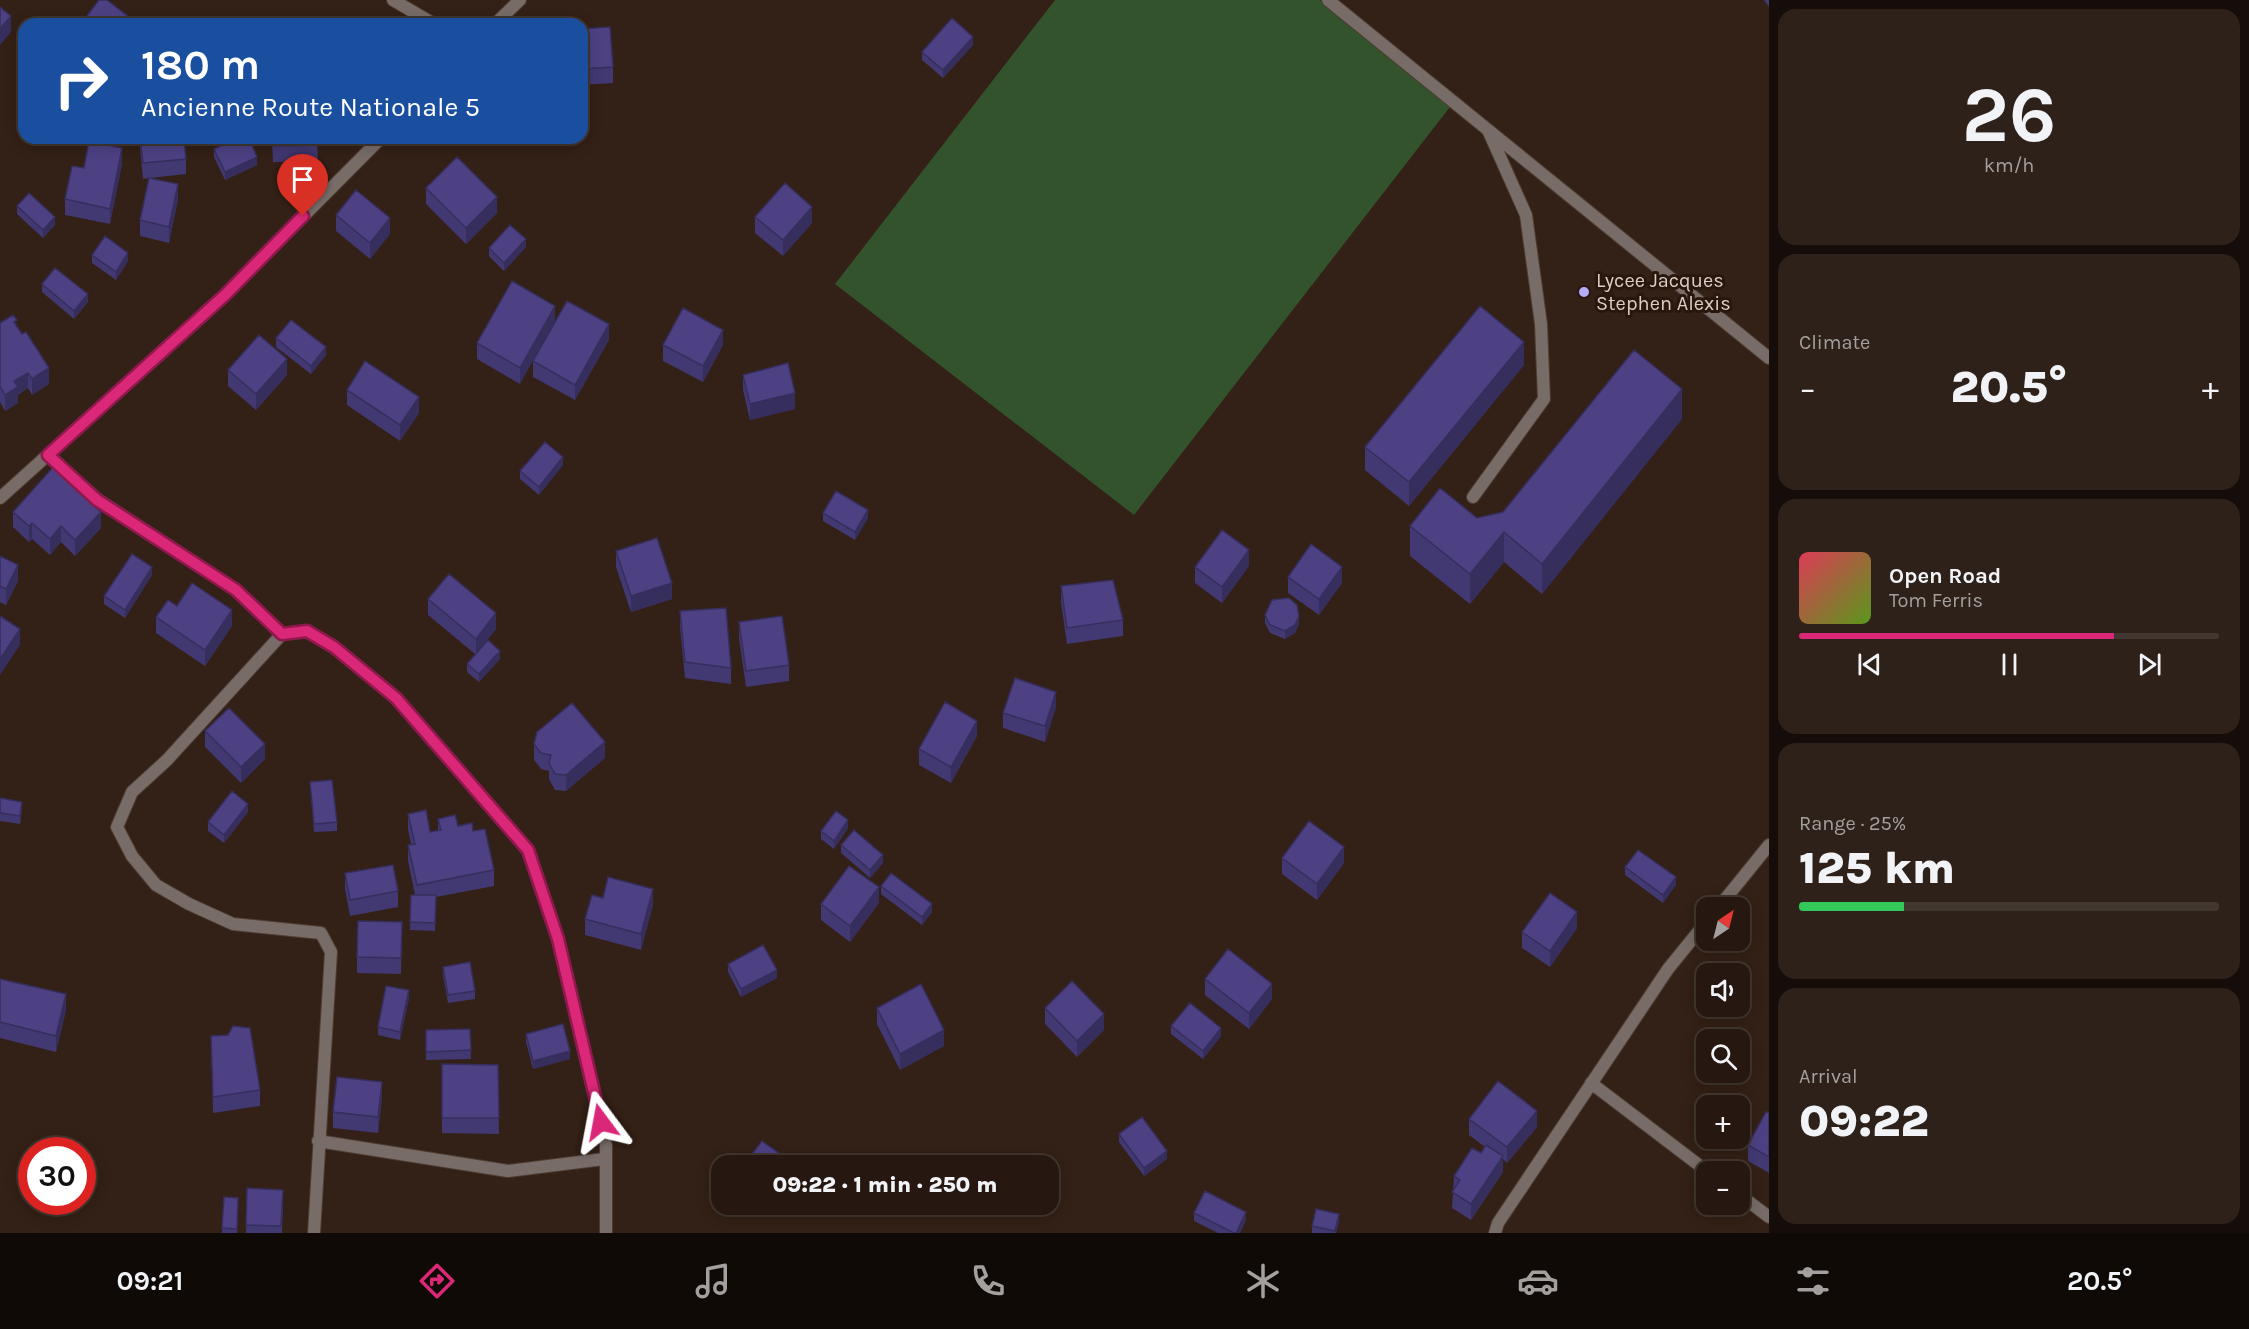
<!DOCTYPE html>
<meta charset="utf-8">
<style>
:root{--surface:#261810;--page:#2e2119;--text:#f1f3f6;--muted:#a4a09f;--line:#423730;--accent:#db2777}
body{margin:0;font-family:Karla,sans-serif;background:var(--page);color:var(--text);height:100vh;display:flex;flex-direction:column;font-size:22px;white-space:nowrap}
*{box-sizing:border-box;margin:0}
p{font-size:20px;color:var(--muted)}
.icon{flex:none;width:33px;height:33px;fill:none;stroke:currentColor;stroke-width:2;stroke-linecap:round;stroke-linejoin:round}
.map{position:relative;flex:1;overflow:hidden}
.drawer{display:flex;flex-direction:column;gap:9px;padding:9px;background:#150d09;width:480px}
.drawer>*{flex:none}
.guide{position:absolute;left:18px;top:18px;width:570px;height:126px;border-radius:18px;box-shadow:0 3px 15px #0003,0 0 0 2px var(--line);background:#1a4fa0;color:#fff;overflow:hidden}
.needle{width:39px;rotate:35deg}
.tools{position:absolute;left:1696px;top:897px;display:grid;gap:12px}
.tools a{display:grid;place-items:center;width:54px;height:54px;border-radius:12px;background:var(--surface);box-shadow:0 3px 15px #0003,0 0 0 2px var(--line);font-size:30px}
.speed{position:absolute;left:18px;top:1137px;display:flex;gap:12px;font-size:30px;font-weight:700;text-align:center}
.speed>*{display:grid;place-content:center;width:78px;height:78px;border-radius:50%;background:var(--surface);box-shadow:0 3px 15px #0003,0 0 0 2px var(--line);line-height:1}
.speed .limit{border:9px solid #d22;background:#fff;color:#111}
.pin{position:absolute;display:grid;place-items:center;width:51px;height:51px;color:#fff;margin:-62px -26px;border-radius:50% 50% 50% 0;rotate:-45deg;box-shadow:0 0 6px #0007}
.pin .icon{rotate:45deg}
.me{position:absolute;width:66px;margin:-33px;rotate:347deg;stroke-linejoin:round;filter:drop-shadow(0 0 4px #0008)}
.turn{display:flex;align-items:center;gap:21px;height:126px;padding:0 24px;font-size:27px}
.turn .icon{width:78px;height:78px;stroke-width:2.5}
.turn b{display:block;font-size:42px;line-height:51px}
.big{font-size:45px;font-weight:800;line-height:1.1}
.drawer .card{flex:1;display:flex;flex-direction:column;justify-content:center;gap:9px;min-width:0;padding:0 21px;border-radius:18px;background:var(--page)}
.drawer .dial{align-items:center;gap:0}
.dial b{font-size:78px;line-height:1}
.song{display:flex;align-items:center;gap:18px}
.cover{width:72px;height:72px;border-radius:9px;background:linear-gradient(135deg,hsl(350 70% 55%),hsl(90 70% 35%))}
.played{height:6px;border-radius:3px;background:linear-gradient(90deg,var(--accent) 75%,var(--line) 75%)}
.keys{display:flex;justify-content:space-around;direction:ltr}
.heat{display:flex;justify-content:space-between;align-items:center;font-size:33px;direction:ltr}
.charge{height:9px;border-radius:4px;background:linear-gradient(90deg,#34c759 25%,var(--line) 0)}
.trip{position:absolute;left:711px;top:1155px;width:348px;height:60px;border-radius:18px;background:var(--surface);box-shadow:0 3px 15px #0003,0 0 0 2px var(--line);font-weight:800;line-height:60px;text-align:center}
.tabs{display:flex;height:96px;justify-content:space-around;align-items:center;background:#0f0a06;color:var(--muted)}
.tabs .icon{width:42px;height:42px}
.tabs .active{color:var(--accent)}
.tabs b{font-size:27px;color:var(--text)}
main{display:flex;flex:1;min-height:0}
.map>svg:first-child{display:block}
.green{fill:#33532c}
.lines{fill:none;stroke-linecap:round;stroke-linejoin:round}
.service-casing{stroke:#4e3c32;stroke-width:14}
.minor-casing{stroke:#4e3c32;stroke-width:14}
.service{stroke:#776c68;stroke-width:12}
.minor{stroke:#776c68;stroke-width:12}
.wall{fill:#423872}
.shaded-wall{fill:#362e5c}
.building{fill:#4d4184;stroke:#362e5c;stroke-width:1.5}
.route-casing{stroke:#8e194d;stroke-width:15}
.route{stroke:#db2777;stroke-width:10}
.poi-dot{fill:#b6abf8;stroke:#29170d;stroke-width:2}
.labels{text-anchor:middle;stroke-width:6;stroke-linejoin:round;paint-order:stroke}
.poi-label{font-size:20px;fill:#dbcec7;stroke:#29170d;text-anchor:start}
</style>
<main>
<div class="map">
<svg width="1769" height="1233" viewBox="0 0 1769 1233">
<rect width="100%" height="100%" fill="#332016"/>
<path class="green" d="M1055,0H1320L1453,103L1134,515L835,284Z"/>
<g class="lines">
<g class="service-casing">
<path id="service" d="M1473,497L1544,399L1541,324L1526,215L1488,130"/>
</g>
<g class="minor-casing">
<path id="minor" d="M393,0L434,24
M1328,0L1769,358
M495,24L520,0
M48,455L97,499L236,590L282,634L307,631L334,647L396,698L528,850L558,939L606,1145V1233
M0,498L225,295L381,138
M282,634L167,760L132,792L117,827L132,856L156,885L189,904L233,924L321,933L331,952L314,1233
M1718,908L1769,845
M1591,1083L1708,1172
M318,1141L508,1171L604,1159
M1740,1195L1769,1217
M1495,1233L1498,1223L1668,969L1707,921"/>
</g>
<use href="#service" class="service"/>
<use href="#minor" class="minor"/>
</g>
<path class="wall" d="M1764,0H1769V7Z
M582,29L613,67V83L582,85Z
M973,45L943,78L922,60V52Z
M139,138H184L186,159V174L150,178L178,200L169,243L140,236V220L149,178L143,179Z
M272,138H317L318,161L273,162Z
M214,149L257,165L225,180L214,157Z
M122,164L110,224L65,215V199L84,168Z
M426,188L497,213L466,244L426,204Z
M17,206L55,225L43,238L17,214Z
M336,215L390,234L370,259L336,231Z
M755,217L812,223L783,256L755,233Z
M526,247L504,271L489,256V248Z
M92,255L128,261L116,280L92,263Z
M42,284L88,302L74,319L42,292Z
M555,306L520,384L477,359V343Z
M0,323L17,327L49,384L32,395L28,388L18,395V403L5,411L0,402Z
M276,338L326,355L311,374L276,347Z
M609,340L575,400L533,377V361Z
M663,345H723L703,382L663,361Z
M1524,365L1409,506L1365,470V447Z
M228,370L287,375L256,410L228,386Z
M743,375L795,409L750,420L743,390Z
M347,390L419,413L400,441L347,405Z
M1682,419L1542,594L1504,562L1470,604L1410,556V526L1477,518L1503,512Z
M563,465L539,495L520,479V471Z
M92,504L101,528L75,556L61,542L50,555L32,539L29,542L13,527V512Z
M823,513L868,518L855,540L823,521Z
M616,551L672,599L631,612L616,567Z
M0,556L18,581L6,605L0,602Z
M1249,566L1222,603L1195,583V567Z
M152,575L125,618L104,604V596Z
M1288,577L1342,583L1319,615L1288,593Z
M1061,586L1123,620V636L1067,644L1061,602Z
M428,599L496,629L480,649L500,659L479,682L467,672V664L475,654L428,615Z
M680,611L731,668V684L685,678L680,627Z
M1265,615L1299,624L1295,633L1285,639L1270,633L1265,623Z
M156,617L232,626L205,666L156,633Z
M739,622L789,665V681L746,687L739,638Z
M1056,707L1045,742L1003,728V713Z
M205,731L265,759L241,783L205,747Z
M977,736L951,783L919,765V749Z
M534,744L605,758L566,791L555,790L549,779V771L541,769L534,760Z
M310,782L337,822V831L314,832Z
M0,798L22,810L20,824L0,821Z
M248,812L224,843L208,831V822Z
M408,814L430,832L438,831V819L473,831L494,870V886L436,897L435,931L410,930L411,895H415L408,861V845L411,844L408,830Z
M848,828L834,849L821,839V831Z
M841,845L883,863L870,878L841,853Z
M1282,858L1344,863L1317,900L1282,874Z
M1625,867L1676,885L1663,903L1625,875Z
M345,873L398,891V907L350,916L345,889Z
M881,886L932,912L922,925L881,894Z
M603,898L653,905L641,950L585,935V919Z
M879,903L850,942L821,920V904Z
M402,922L401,974L357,973V957Z
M1577,928L1550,967L1522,948V932Z
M728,964L777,978L741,997L728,972Z
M443,967L475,991V999L448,1003L443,975Z
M0,979L66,1010L56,1052L0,1038Z
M1205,979L1272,999L1249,1029L1205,995Z
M409,998L400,1040L378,1035V1027Z
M877,1008L944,1046L900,1070L877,1024Z
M1045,1008L1104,1030L1077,1057L1045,1024Z
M1171,1026L1221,1036L1203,1059L1171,1034Z
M470,1029L471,1059L426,1060V1030Z
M526,1034L570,1059L533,1069L526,1042Z
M211,1036L260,1090V1106L213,1113Z
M442,1064L498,1065L499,1134L442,1133Z
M382,1098L378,1133L333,1128V1112Z
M1769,1113V1173L1748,1161V1145Z
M1469,1119L1537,1127L1507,1163L1503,1159V1172L1471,1220L1452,1208L1454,1176L1481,1153L1485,1147L1469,1135Z
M1119,1134L1167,1159L1144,1176L1119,1142Z
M247,1188L283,1206L282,1233H246Z
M224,1197L238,1198L237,1233H222Z
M1194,1213L1246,1220L1240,1233H1218L1194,1221Z
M1339,1222L1336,1233H1312V1226Z"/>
<path class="shaded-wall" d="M11,16V32L0,45V29Z
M973,37V45L943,78V70Z
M122,148V164L110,224V209Z
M257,157V165L225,180V172Z
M178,184V200L169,243V227Z
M497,197V213L466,244V228Z
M812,207V223L783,256V240Z
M55,217V225L43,238V230Z
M390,218V234L370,259V243Z
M526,239V247L504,271V263Z
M128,253V261L116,280V272Z
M88,294V302L74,319V311Z
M555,306V322L520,384V368Z
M609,324V340L575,400V385Z
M723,330V345L703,382V366Z
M1524,342V365L1409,506V482Z
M326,347V355L311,374V366Z
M287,359V375L256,410V394Z
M49,368V384L32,395V379Z
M28,373V388L18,395V403L5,411V395L14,381Z
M1682,389V419L1542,594V564Z
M795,393V409L750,420V404Z
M419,397V413L400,441V425Z
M563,457V465L539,495V487Z
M868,510V518L855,540V532Z
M101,512V528L75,556V540Z
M32,523V539L29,542V526Z
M61,526V542L50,555V539Z
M1504,532V562L1470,604V574Z
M1249,550V566L1222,603V587Z
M18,565V581L6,605V589Z
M152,567V575L125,618V610Z
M1342,567V583L1319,615V599Z
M672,583V599L631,612V596Z
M232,610V626L205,666V650Z
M496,613V629L476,655V639Z
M1299,616V624L1295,633L1285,639V631Z
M20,629V645L0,675V659Z
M500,651V659L479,682V674Z
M1056,692V707L1045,742V726Z
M977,721V736L951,783V767Z
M605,742V758L566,791V775Z
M265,744V759L241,783V767Z
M22,802V810L20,824V816Z
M248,804V812L224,843V835Z
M848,820V828L834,849V841Z
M1344,847V863L1317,900V884Z
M883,855V863L870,878V870Z
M1676,877V885L1663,903V895Z
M879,887V903L850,942V926Z
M653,889V905L641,950V934Z
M932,904V912L922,925V917Z
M1577,912V928L1550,967V951Z
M777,970V978L741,997V989Z
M1272,984V999L1249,1029V1013Z
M409,990V998L400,1040V1032Z
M66,994V1010L56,1052V1036Z
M1104,1014V1030L1077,1057V1041Z
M1221,1028V1036L1203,1059V1051Z
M944,1030V1046L900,1070V1054Z
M570,1051V1059L533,1069V1061Z
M382,1082V1098L378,1133V1117Z
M1537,1111V1127L1507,1163V1147Z
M1167,1151V1159L1144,1176V1168Z
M783,1156V1164L781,1166H775Z
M1503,1156V1172L1471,1220V1204Z
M1246,1212V1220L1240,1233H1236Z
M1339,1214V1222L1336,1233H1335Z"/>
<path class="building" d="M99,0H107L138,24H81Z
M0,7L11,16L0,29Z
M952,18L973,37L943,70L922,52Z
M610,27L613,67L582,69V29Z
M140,138H184L186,159L143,163Z
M238,138H249L257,157L225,172L214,149Z
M272,138H317L318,145L273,146Z
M89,141L122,148L110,209L65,199L72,166L84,168Z
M457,157L497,197L466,228L426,188Z
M149,178L178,184L169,227L140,220Z
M785,183L812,207L783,240L755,217Z
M356,190L390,218L370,243L336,215Z
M29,193L55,217L43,230L17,206Z
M510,225L526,239L504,263L489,248Z
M105,236L128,253L116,272L92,255Z
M55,268L88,294L74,311L42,284Z
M512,281L555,306L520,368L477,343Z
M567,301L609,324L575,385L533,361Z
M1480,306L1524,342L1409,482L1365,447Z
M683,308L723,330L703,366L663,345Z
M13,315L17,320L14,322L22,334L26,332L49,368L32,379L28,373L14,381L18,387L5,395L0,386V323Z
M291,320L326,347L311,366L276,338Z
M259,335L287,359L256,394L228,370Z
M1634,350L1682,389L1542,564L1504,532L1470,574L1410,526L1440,488L1477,518L1503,512Z
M365,361L419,397L400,425L347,390Z
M788,363L795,393L750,404L743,375Z
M545,442L563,457L539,487L520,471Z
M55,465L92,498L90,503L101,512L75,540L61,526L50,539L32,523L29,526L13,512Z
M836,491L868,510L855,532L823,513Z
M1222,530L1249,550L1222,587L1195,567Z
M657,538L672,583L631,596L616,551Z
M1311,544L1342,567L1319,599L1288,577Z
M132,554L152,567L125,610L104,596Z
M0,556L18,565L6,589L0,586Z
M449,574L496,613L476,639L428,599Z
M1113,580L1123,620L1067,628L1061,586Z
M192,583L232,610L205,650L156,617L168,600L177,606Z
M1289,598L1297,605L1299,616L1295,625L1285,631L1270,625L1265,615L1272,600Z
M726,608L731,668L685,662L680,611Z
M0,616L20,629L0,659Z
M782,616L789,665L746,671L739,622Z
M488,640L500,651L479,674L467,664Z
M1015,678L1056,692L1045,726L1003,713Z
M945,702L977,721L951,767L919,749Z
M572,703L605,742L566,775L555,774L549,763L551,755L541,753L534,744L537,732Z
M229,708L265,744L241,767L205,731Z
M332,780L337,822L314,824L310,782Z
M232,791L248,804L224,835L208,822Z
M0,798L22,802L20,816L0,813Z
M426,810L430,832L441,830L438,819L455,815L458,826L472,823L473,831L485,829L494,870L417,885L408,845L415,844L408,814Z
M836,811L848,820L834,841L821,831Z
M1309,821L1344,847L1317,884L1282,858Z
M854,830L883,855L870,870L841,845Z
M1638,850L1676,877L1663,895L1625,867Z
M393,865L398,891L350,900L345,873Z
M849,866L879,887L850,926L821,904Z
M891,873L932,904L922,917L881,886Z
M608,877L653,889L641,934L585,919L592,895L603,898Z
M1550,893L1577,912L1550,951L1522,932Z
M411,895H436L435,923L410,922Z
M358,921L402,922L401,958L357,957Z
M763,945L777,970L741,989L728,964Z
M1228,949L1272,984L1249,1013L1205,979Z
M470,962L475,991L448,995L443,967Z
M0,979L66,994L56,1036L0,1022Z
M1072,981L1104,1014L1077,1041L1045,1008Z
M921,984L944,1030L900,1054L877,1008Z
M386,986L409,990L400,1032L378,1027Z
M1190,1003L1221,1028L1203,1051L1171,1026Z
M563,1024L570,1051L533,1061L526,1034Z
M233,1026L250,1028L260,1090L213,1097L211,1036L228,1035Z
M470,1029L471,1050L426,1052V1030Z
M442,1064L498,1065L499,1118H442Z
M337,1077L382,1082L378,1117L333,1112Z
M1498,1081L1537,1111L1507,1147L1469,1119Z
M1766,1112L1769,1113V1157L1748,1145Z
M1142,1117L1167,1151L1144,1168L1119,1134Z
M762,1141L783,1156L775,1166H751L746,1162Z
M1486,1145L1503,1156L1471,1204L1452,1192L1460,1180L1454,1176L1472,1148L1481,1153Z
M247,1188L283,1190L281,1226L246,1225Z
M1205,1191L1246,1212L1236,1233H1234L1194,1213Z
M224,1197L238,1198L237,1229L222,1228Z
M1316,1209L1339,1214L1335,1231L1312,1226Z"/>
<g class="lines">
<g class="route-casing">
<path id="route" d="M303,216L225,295L48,455L97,500L236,590L282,634L307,631L334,647L396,698L528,850L558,939L601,1122"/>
</g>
<use href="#route" class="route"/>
</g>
<circle class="poi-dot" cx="1584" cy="292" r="6"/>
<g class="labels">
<g class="poi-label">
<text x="1596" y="287">Lycee Jacques<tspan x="1596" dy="23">Stephen Alexis</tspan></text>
</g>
</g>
</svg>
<div class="tools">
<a><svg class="needle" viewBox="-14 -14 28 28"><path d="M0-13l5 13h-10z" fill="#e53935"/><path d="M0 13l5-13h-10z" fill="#a4a09f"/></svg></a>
<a><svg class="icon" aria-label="sound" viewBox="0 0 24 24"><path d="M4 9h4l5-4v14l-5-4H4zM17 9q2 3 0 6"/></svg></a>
<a><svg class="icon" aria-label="search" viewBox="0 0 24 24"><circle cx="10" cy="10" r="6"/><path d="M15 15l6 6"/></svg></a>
<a>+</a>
<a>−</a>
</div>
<div class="speed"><div class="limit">30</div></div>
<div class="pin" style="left:303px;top:216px;background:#d93025"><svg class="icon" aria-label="arrive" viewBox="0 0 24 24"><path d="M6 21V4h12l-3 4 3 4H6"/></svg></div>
<svg class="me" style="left:601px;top:1122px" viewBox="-20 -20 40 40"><path d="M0-17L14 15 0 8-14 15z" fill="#db2777" stroke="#fff" stroke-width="4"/></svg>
<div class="trip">09:22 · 1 min · 250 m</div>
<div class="guide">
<div class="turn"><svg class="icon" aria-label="right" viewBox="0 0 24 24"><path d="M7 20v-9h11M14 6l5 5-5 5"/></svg><div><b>180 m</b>Ancienne Route Nationale 5</div></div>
</div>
</div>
<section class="drawer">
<div class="card dial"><b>26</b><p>km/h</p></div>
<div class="card"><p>Climate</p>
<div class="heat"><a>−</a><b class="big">20.5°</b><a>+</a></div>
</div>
<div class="card">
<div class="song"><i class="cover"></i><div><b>Open Road</b><p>Tom Ferris</p></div></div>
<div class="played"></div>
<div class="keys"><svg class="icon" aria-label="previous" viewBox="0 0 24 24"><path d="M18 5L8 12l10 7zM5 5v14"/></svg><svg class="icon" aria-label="pause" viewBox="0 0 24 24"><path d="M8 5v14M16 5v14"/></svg><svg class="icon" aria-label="next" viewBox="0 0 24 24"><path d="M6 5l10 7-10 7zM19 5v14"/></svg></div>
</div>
<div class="card"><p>Range · 25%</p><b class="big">125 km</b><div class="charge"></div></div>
<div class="card"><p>Arrival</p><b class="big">09:22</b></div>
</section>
</main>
<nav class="tabs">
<b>09:21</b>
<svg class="icon active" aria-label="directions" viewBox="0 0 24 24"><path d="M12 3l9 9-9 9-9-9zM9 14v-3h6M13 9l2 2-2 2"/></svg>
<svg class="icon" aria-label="music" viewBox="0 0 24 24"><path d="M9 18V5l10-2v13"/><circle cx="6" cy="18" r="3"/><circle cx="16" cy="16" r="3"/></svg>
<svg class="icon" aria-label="phone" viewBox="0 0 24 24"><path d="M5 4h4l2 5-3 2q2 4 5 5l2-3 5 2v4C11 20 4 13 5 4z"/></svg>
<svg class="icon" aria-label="climate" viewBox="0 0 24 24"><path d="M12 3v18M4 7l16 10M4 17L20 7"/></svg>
<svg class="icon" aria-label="car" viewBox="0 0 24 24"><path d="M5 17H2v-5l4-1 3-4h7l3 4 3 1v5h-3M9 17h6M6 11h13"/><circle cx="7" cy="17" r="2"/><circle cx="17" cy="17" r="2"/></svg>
<svg class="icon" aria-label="filters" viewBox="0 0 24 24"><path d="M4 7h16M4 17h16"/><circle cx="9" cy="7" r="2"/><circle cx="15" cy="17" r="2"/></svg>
<b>20.5°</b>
</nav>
